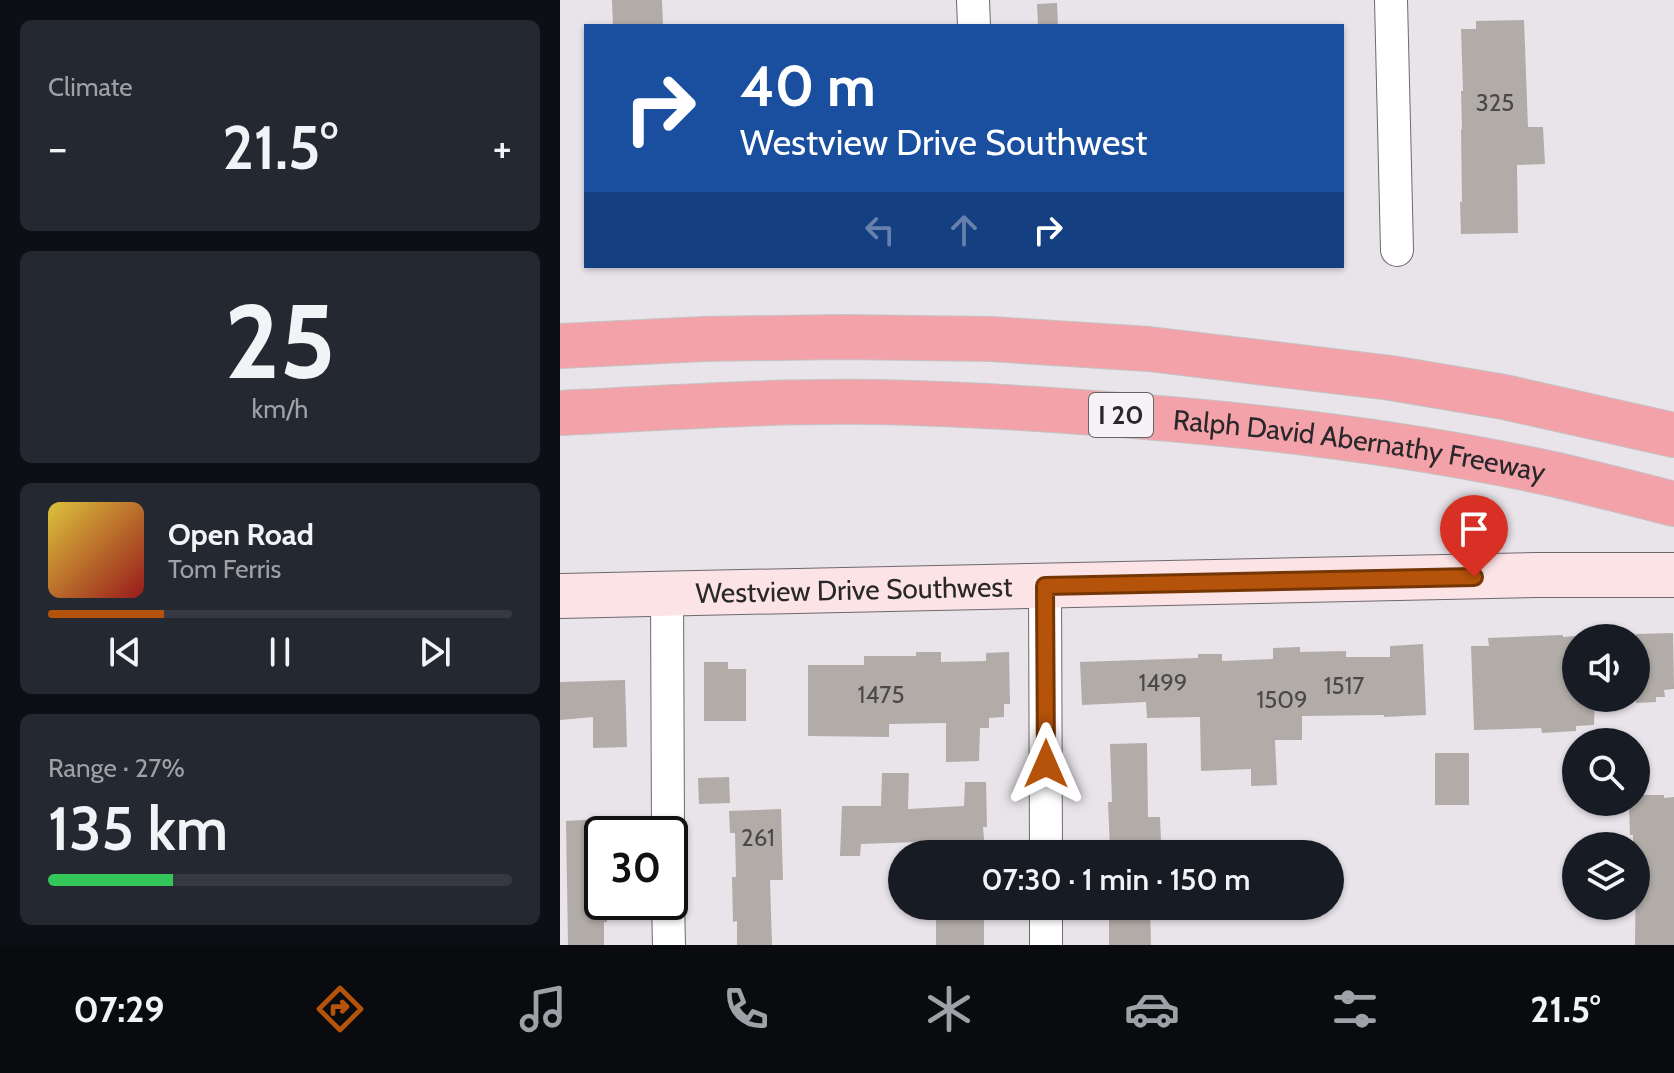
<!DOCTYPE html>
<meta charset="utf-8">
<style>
:root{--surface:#171b24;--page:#242831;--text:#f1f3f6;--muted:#9ea1a6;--line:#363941;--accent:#b45309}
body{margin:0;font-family:Cabin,sans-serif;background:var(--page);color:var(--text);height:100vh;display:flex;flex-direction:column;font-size:30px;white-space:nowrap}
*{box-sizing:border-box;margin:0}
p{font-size:26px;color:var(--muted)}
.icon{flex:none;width:44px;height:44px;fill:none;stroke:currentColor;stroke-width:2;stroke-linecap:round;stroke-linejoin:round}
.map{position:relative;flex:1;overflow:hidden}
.details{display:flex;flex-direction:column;gap:20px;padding:20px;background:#0d0f14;width:560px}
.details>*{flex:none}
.banner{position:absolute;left:24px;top:24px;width:760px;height:244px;border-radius:0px;box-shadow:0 2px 6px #0004;background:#1a4fa0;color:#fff;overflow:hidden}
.fabs{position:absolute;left:1002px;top:624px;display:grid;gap:16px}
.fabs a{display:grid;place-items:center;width:88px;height:88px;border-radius:50%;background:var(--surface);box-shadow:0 2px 6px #0004;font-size:40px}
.speed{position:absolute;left:24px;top:816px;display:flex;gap:16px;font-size:40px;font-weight:700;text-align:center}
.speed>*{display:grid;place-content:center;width:104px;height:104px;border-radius:50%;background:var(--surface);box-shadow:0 2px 6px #0004;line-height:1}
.speed .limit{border:4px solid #111;border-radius:12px;background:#fff;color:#111}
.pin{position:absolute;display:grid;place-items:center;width:68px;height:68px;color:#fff;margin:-82px -34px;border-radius:50% 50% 50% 0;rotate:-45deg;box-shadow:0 0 8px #0007}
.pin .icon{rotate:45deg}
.me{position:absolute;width:88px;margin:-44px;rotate:0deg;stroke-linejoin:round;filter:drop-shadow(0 0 6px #0008)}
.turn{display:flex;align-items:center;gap:28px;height:168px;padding:0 24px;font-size:36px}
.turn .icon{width:104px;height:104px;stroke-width:2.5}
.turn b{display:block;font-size:56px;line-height:68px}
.lanes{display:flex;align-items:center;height:76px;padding:0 24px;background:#0003;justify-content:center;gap:40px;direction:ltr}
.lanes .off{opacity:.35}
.big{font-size:60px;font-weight:600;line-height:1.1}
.details .tile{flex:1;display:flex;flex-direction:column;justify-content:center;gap:12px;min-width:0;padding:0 28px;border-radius:12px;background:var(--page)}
.details .dial{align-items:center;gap:0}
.dial b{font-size:104px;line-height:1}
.song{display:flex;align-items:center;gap:24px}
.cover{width:96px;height:96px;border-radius:12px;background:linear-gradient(135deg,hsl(50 70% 55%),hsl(0 70% 35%))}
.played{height:8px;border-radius:4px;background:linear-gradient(90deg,var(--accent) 25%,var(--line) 25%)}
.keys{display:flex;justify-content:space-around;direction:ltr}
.heat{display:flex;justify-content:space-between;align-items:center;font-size:44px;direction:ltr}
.charge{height:12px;border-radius:6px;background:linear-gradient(90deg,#34c759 27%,var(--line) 0)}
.trip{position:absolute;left:328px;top:840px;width:456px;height:80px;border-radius:40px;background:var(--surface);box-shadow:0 2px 6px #0004;font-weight:600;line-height:80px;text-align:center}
.dock{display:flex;height:128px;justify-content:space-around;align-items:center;background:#090b0e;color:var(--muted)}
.dock .icon{width:56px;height:56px}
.dock .current{color:var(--accent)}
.dock b{font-size:36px;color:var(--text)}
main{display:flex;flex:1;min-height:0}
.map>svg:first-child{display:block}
.building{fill:#b2aca8}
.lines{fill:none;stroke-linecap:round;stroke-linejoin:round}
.street-casing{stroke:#6e696e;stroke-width:34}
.secondary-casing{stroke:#6e696e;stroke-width:46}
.highway-casing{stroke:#c3c3c3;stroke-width:46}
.street{stroke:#fff;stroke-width:32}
.secondary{stroke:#fbe3e6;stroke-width:44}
.highway{stroke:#f3a2aa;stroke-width:44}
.route-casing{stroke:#753606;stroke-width:20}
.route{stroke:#b45309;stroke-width:14}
.labels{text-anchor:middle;stroke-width:6;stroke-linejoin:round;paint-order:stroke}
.number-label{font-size:24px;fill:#4b4849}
.shield{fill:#f7f2f7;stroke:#676467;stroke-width:2}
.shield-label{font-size:26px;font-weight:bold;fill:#292729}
.street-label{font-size:28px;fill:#292729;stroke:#f7f2f7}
</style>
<main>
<section class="details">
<div class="tile"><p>Climate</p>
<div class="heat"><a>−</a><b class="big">21.5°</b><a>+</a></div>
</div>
<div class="tile dial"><b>25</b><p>km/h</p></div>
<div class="tile">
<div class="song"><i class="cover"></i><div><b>Open Road</b><p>Tom Ferris</p></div></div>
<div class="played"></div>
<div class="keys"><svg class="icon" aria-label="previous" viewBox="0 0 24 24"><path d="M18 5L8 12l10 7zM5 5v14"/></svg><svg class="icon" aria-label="pause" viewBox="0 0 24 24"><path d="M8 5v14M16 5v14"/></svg><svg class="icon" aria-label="next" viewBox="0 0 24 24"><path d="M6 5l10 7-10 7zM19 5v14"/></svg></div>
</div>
<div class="tile"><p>Range · 27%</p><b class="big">135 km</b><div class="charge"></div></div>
</section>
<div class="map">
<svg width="1114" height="945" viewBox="0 0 1114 945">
<rect width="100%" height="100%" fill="#e9e4ea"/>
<path class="building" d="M52,0H102L103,26H53Z
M497,3L498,26H478L477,4Z
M964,20L968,127H983L985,164L957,165L958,233L901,234L900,202H902L901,129H902L901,91H903L901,29H916V21Z
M1113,633L1114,689L1104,690L1105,697H1096V702L1076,703V634Z
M1003,635V637L1016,636V698H1035L1034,725L1016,726V731L982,733L981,728L914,730L911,646H929L928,638Z
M863,644L866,715L824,717V715L742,716V740H715L717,785L691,786V769L641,771L640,717L587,718L586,702L522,705L520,662L638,658V654H662V661L713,659V648L740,647V652L786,651V657H830V646Z
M356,652H381V662L426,661V653L449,652L450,704H444V717L429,718V728H420L419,761L386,762V723L329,724V737L248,736V665H304V656H356Z
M144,662H168V669H186V721H144Z
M65,680L67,747L33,748V717L0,720V682Z
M587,743L588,817H600L601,841L572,842L573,848L550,849L548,802H552L550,744Z
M875,753H909V805H875Z
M322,773H349L348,809L404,806L405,782H426L427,827H423L425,851L358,854V842L301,844L300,856H280L282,806H321Z
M169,777L170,803L139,804L138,778Z
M1076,795H1104V798L1114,797V945H1075L1076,846H1073V835H1070L1069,807H1074Z
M221,809L223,880H210L212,945H177V921L173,922L172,877H176L175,833H170L169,811Z
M40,819L42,826V902H46L47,922H44V945H8L6,821Z
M393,906H424V945H376V908L393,909Z
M549,906H590L591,945H549Z"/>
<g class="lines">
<g class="street-casing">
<path id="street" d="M413,0L414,26
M831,0L837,250
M485,586L486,854
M107,594L108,834
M108,902L109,945
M486,906V945"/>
</g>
<g class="secondary-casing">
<g id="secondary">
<path id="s1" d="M0,596L976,575H1114"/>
</g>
</g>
<g class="highway-casing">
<g id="highway">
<path d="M0,346L144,339L280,337L431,339L589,349L831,378L944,397L1114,435"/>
<path id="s2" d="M0,413C106,408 213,400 320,402C404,404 488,409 573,416C715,427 857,444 997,475C1036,484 1075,494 1114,504"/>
</g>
</g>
<use href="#street" class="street"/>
<use href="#secondary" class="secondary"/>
<use href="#highway" class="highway"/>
</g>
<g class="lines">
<g class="route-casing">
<path id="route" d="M486,764L485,586L914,577"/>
</g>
<use href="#route" class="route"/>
</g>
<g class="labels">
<g class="number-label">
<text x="935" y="111">325</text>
<text x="603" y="691">1499</text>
<text x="784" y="694">1517</text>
<text x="321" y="703">1475</text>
<text x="722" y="708">1509</text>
<text x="198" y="846">261</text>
</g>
<rect class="shield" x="529" y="393" width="64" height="44" rx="6"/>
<g class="shield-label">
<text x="561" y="424">I 20</text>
</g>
<g class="street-label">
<text dy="10" stroke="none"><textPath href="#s2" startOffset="802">Ralph David Abernathy Freeway</textPath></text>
<text dy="10" stroke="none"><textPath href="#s1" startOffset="294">Westview Drive Southwest</textPath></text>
</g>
</g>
</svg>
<div class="fabs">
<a><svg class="icon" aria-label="sound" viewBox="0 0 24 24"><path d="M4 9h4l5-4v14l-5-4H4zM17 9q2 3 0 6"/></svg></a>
<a><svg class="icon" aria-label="search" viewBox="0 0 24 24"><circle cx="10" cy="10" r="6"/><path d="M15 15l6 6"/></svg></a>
<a><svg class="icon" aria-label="layers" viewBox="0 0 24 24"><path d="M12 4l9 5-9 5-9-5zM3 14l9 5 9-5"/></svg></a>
</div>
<div class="speed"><div class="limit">30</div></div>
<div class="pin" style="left:914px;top:577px;background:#d93025"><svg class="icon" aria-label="arrive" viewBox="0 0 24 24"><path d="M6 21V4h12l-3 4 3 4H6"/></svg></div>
<svg class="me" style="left:486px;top:764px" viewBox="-20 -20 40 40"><path d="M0-17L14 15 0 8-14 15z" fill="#b45309" stroke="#fff" stroke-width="4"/></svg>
<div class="trip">07:30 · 1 min · 150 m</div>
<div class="banner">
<div class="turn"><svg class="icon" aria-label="right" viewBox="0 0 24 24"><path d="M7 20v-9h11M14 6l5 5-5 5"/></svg><div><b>40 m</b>Westview Drive Southwest</div></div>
<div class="lanes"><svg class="icon off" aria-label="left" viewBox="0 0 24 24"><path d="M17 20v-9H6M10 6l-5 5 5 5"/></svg><svg class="icon off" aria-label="ahead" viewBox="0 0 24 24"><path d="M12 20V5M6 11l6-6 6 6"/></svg><svg class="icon" aria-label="right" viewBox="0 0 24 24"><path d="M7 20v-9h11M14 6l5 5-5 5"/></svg></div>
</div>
</div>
</main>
<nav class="dock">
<b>07:29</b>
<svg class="icon current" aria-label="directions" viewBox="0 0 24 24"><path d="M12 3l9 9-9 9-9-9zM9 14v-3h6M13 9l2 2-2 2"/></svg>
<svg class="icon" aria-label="music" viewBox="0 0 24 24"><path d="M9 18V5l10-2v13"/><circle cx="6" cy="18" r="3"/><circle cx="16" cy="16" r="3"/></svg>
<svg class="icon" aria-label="phone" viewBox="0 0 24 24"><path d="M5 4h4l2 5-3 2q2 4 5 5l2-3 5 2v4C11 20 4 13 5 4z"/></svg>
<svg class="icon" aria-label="climate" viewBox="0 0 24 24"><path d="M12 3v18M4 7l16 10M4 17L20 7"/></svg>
<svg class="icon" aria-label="car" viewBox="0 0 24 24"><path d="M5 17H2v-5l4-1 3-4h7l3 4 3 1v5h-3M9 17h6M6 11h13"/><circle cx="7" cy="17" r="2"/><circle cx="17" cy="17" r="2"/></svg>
<svg class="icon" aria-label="filters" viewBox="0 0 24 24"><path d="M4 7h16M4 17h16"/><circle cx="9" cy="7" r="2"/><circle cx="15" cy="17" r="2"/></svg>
<b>21.5°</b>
</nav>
